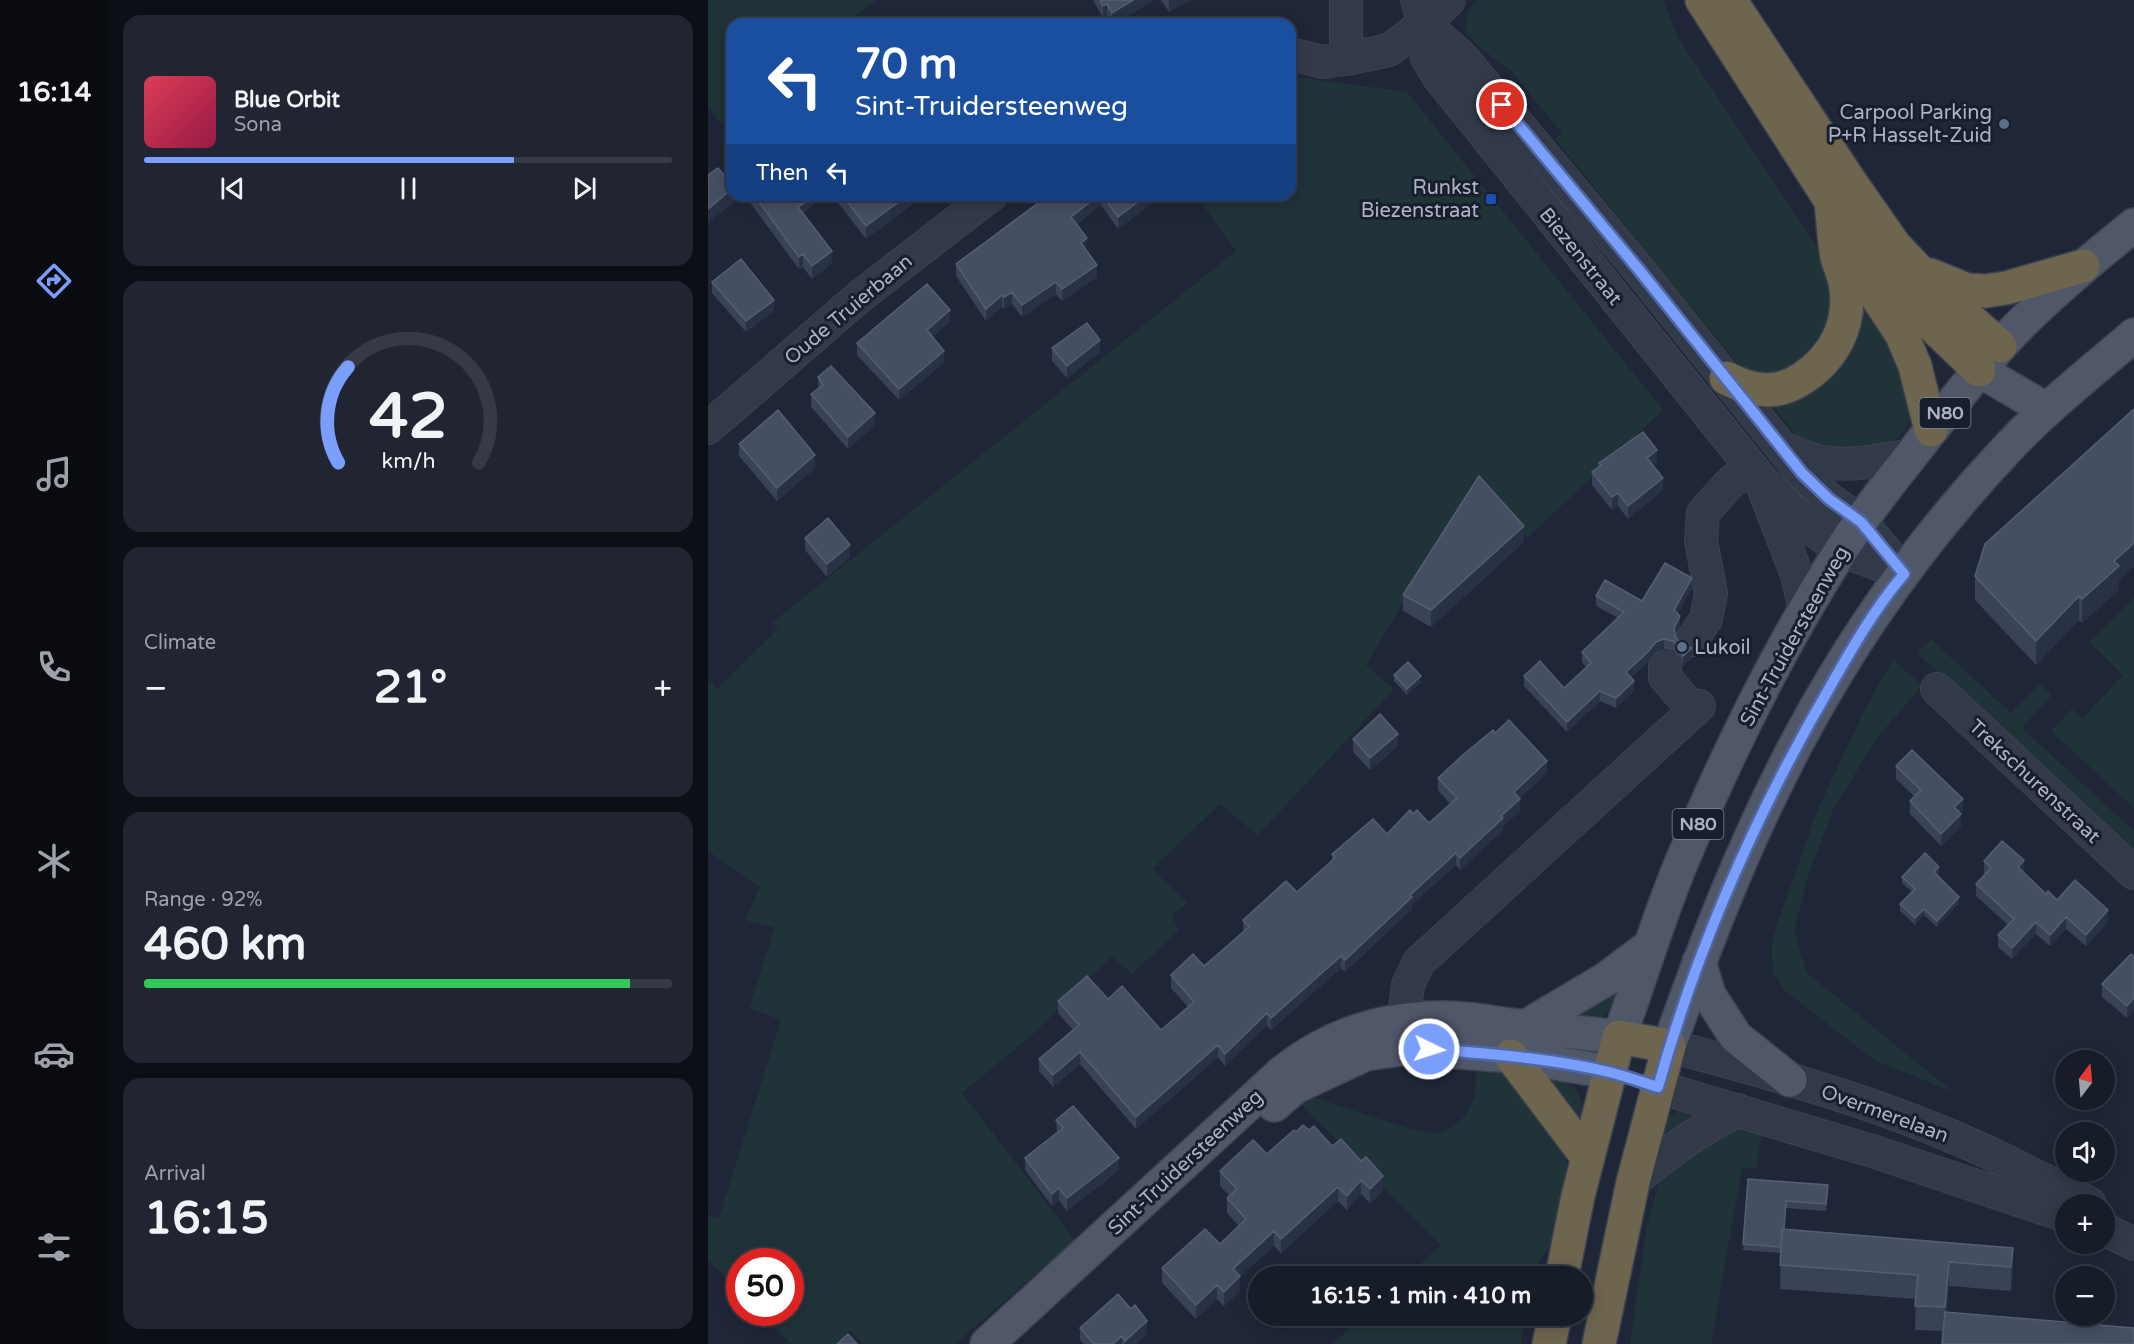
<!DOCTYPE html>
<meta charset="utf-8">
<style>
:root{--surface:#171c29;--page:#202531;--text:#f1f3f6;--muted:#9ea1a8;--line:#363a46;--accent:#7a9efc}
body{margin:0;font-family:"Varela Round",sans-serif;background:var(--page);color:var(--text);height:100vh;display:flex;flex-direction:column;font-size:22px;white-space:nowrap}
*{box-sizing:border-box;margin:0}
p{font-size:20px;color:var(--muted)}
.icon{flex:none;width:33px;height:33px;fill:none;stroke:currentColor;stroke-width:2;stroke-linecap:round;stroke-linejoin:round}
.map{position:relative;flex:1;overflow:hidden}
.details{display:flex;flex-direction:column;gap:15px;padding:15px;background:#0d0f17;width:600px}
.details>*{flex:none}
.banner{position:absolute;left:18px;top:18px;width:570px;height:183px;border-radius:18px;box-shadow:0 3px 15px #0003,0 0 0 2px var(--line);background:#1a4fa0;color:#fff;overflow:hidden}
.needle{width:39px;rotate:16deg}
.fabs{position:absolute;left:1347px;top:1050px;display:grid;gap:12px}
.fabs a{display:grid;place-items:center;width:60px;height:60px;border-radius:50%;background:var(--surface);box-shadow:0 3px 15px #0003,0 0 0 2px var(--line);font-size:30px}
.speed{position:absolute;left:18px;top:1248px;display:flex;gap:12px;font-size:30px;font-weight:700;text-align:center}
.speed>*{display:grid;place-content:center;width:78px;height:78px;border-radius:50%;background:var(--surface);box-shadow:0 3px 15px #0003,0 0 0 2px var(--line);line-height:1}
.speed .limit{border:9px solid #d22;background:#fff;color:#111}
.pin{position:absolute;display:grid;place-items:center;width:51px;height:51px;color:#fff;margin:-26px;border:3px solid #fff;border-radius:50%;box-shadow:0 2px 6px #0007}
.me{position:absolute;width:66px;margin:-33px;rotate:94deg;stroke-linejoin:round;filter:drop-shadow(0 0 4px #0008)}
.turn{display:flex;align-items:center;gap:21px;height:126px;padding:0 30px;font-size:27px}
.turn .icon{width:78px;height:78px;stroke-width:2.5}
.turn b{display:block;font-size:42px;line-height:51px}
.then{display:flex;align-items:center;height:57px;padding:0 30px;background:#0003;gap:12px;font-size:22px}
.big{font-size:45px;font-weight:700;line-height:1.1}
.details .card{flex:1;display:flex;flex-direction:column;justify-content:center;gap:9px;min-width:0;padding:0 21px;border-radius:18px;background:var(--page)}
.details .dial{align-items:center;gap:0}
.dial svg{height:156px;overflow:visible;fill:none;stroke:var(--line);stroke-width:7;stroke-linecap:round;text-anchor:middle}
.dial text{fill:var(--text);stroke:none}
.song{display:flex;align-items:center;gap:18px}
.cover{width:72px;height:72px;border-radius:9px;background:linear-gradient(135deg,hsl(350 70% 55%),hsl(340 70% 35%))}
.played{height:6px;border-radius:3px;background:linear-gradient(90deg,var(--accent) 70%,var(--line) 70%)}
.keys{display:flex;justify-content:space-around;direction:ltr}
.heat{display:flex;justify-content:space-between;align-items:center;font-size:33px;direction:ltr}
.charge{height:9px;border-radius:4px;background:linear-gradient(90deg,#34c759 92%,var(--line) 0)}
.trip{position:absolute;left:540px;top:1266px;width:345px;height:60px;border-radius:30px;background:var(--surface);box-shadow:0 3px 15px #0003,0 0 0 2px var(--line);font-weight:700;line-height:60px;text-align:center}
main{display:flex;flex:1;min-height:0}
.tab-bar{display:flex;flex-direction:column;width:108px;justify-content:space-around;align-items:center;background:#090b10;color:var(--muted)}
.tab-bar .icon{width:42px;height:42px}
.tab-bar .active{color:var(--accent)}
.tab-bar b{font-size:27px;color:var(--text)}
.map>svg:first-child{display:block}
.green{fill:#203338}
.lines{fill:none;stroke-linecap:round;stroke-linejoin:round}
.minor-casing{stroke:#3c4251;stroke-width:34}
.major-casing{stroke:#3c4251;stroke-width:36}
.highway-casing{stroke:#3a404f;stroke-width:36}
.minor{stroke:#323948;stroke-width:32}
.major{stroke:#505768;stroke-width:33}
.highway{stroke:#6e654f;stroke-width:33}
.wall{fill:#394256}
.shaded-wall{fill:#293245}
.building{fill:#454f62;stroke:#555e72;stroke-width:1.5}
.route-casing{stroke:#4f67a4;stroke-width:15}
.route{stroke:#7a9efc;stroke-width:10}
.service-dot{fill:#5c6f8a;stroke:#181e2c;stroke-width:2}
.transit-dot{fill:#1a4fb4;stroke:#181e2c;stroke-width:2}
.labels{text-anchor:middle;stroke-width:6;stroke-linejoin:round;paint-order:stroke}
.shield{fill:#181e2c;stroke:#808697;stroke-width:1.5}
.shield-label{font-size:18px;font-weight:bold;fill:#acb3c5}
.poi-label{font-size:20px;fill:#acb3c5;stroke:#181e2c;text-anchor:end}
.street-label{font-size:20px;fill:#acb3c5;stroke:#181e2c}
</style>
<main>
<nav class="tab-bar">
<b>16:14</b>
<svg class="icon active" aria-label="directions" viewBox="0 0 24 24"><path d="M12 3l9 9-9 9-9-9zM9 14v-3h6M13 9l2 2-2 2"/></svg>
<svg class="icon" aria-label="music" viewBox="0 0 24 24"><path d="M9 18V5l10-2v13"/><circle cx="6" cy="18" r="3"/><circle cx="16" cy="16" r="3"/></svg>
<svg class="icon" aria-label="phone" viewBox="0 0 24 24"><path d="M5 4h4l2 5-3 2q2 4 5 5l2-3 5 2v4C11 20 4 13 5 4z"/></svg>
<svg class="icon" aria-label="climate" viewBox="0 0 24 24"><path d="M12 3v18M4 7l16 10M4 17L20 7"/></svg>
<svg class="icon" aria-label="car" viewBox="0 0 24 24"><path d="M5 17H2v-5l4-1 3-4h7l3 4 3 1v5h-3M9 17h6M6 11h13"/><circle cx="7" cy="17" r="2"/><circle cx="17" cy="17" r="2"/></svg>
<svg class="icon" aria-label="filters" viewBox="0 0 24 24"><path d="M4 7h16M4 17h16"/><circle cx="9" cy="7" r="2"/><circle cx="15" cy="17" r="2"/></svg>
</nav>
<section class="details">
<div class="card">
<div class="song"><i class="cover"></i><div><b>Blue Orbit</b><p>Sona</p></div></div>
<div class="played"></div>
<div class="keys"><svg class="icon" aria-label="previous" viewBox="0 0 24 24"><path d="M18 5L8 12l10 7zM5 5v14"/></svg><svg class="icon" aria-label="pause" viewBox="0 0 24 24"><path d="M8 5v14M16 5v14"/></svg><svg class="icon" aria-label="next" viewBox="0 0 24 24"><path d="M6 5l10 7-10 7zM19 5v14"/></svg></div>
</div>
<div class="card dial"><svg viewBox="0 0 100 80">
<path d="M14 69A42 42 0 1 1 86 69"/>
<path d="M14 69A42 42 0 0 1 19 20" stroke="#7a9efc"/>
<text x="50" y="56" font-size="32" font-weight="700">42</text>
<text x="50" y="72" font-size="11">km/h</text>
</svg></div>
<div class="card"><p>Climate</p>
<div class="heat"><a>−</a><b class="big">21°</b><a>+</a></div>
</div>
<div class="card"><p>Range · 92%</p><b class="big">460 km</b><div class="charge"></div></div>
<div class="card"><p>Arrival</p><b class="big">16:15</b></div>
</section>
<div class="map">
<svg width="1426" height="1344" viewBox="0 0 1426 1344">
<rect width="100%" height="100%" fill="#1f2637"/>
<path class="green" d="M0,0H168L138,24H24V114L12,123L0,107Z
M769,0H955L969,36L1108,246L1122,274L1127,309L1115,343L1092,371L1062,379L1034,369L847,139L854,133L804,72L771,47L757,32L760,11Z
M582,76L699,92L955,410L819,538L766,484L658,665L686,689L550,835L512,804L444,869L479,903L464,916L471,930L424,974L404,956L324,1035L254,1093L367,1240L247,1344H154L142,1330L127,1344H83L52,1313L82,1312V1262H32L31,1292L0,1260V1214L11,1218L73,1020L41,1008L67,928L37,920L52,887L0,851V680L9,689L70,629L64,623L528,251L488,195H582Z
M1150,297L1180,330L1207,405L1197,430L1179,448L1114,453L1090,437L1064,406Z
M1426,598V808L1343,731L1364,709L1375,718L1415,675L1381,642Z
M1223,639L1303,713L1332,683L1344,695L1314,728L1426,831V853L1209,653Z
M1185,659L1214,686L1169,738L1125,810L1099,879L1086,931L1099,973L1245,1092L1166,1060L1076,990L1066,974L1064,959V941L1073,913L1109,811L1156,711Z
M913,988C901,1028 881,1022 846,1021Z
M769,1069H789L803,1076L855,1150L861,1171L847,1238L827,1267L825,1276H699L733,1245L592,1103L602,1096L696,1127L728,1134L740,1130L754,1119L766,1100Z
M835,1079C872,1078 877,1098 874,1130Z
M976,1108L1007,1112L954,1143C953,1140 951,1137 950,1133C950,1121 967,1112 976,1108Z
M1034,1120L1055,1128L1048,1169L1034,1168L1003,1344H922L939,1225L953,1175Z
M656,1316H816L813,1344H624Z"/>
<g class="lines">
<g class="minor-casing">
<path id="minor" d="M638,0V59
M709,0L716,24L719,58L730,76L1052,478L1098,525L1133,550L1196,574
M716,24L754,57L932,271L1094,473L1121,499L1153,522L1194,571
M582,54L615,62L638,59L681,50L716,24L741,0
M0,428L151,297L283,195
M1073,447C1086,453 1100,460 1114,462C1144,467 1174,460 1204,455
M1055,487L1089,575L1097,610
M984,640L998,619L1003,593L993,541L995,513L1020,485L1042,466
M957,667V677L986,711
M1229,689L1426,873
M961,1046C1084,1078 1209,1114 1322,1173C1342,1183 1364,1192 1382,1204
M700,1047L697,1008L700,985L711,962L991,706
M950,1087L1164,1151L1358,1216
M925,1182C958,1153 991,1130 1030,1110
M1396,1229L1426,1244"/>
</g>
<g class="major-casing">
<path id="major" d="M1271,370L1339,410
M991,962L1001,995L1028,1037L1082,1080
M819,1026L898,979L942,946
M961,1046C998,941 1039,836 1092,737C1147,634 1217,536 1298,450C1337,408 1382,373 1426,335
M566,1105L587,1087L658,1054L700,1048L803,1056L902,1072
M279,1344L575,1072C623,1034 676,1017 737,1018C759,1018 780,1022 801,1025C838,1029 875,1033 911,1037C932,980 949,922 972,866C1017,758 1069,651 1132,552C1159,509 1192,470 1223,430C1255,391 1285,350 1322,315C1355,283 1390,254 1426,225"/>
</g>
<g class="highway-casing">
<path id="highway" d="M994,0L1123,201L1173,272L1203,305L1271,370
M1022,0L1143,183L1187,246L1232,293L1292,346
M1222,275L1259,290L1277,291L1298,288L1375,266
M1156,277L1194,335L1207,366L1223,430
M1018,378C1045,392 1068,396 1095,378C1125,358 1143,326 1138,288C1137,278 1132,267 1129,257C1126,240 1125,220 1123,202
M803,1056L880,1158
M854,1276L870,1196L911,1037L961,1046L925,1182L891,1344
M841,1344L847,1316"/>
</g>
<use href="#minor" class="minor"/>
<use href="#major" class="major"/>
<use href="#highway" class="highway"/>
</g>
<path class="wall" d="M385,0H446L406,24H404L399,16L395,18Z
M453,0H482L461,12Z
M43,195H105V205L96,212V213L124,263L104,279L95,267L91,269L43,204Z
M124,195H217L158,239Z
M341,195H451V198L410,229L393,205L368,225L389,277L354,301L348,294L314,317L304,304L296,309L294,307L278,321L248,276V264Z
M4,282L66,311L38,332L4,293Z
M242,322L224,337L236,363L191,400L149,355V343Z
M344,348L392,352L359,378L344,361Z
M110,377L167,425L140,449L103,407V394L110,389Z
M31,444L107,468L69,501L31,456Z
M949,462L945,465L955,490L920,519L910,506L904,510L884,485V472L891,467V463Z
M97,538L142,557L119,577L97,550Z
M816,542L723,627L695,611V595Z
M1267,576L1411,581V590L1374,623L1371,620L1328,665L1267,600Z
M984,588L969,614L972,626L967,636L968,638L984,658L975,666L972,658L965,651L956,649L948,652L940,662L923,677L926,691L908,708L892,701L859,732L816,686V676L856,688L878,667L874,662V652L910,618L888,606V596L934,601Z
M686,675L713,682L699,695L686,681Z
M787,733L839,773L812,798V811L795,826V830L752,870L748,865L704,904V909L637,972L633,968L563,1030L559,1025L517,1066L510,1057L428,1129L372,1064L345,1087L331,1071V1059L365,1030L350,1013V1001L400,999L453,1030L480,1007L463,988V975L496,966L535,932V920L589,892L624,860V854L679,834L705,814L721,823L742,804L730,790V778Z
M645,739L690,746L662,770L645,752Z
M1188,766L1255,811L1252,813L1253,826L1233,846L1202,814V801L1207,797L1188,779Z
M1276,861L1316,872L1338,894L1349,900L1400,922L1378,946L1358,929L1342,946L1328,934L1304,959L1290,947V935L1300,925L1268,896V884L1277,874L1276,873Z
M1231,873L1229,875L1251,903L1229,927L1216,915L1207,925L1192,911V904L1204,892L1194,883V877Z
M1423,954L1419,1018L1394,997V984Z
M348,1120L411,1170L359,1211L351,1200L344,1206L317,1170V1158L349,1133Z
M601,1130L624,1146L675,1190L662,1203L653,1194L639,1210L630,1201L573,1253L566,1246L532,1276V1291L516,1306L509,1299L488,1319L454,1283V1268L512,1244L531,1226L519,1213V1198L522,1196L512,1186V1171L559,1154L588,1132Z
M1040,1179L1120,1192L1118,1211L1078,1208L1076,1229L1305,1248V1272L1303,1291L1241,1286L1239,1312L1235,1331L1207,1330L1208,1299L1072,1289L1073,1253L1035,1250Z
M372,1328L439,1334L428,1344H376L372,1340Z"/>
<path class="shaded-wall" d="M425,0H446L406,24H404V13Z
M461,0H482L461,12Z
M399,4V16L395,18V6Z
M24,189V195H26V202L0,223V209Z
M102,195H105V205L96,212V216L90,207L94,201Z
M200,195H217L158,239V226Z
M391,195H393V205L363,229V217Z
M439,195H451V198L410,229V217Z
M379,238V251L373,243Z
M124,251V263L104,279V266Z
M95,254V267L91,269V257Z
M389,265V277L354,301V289Z
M348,282V294L314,317V305Z
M304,292V304L296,309V297Z
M294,295V307L278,321V309Z
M66,300V311L38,332V321Z
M242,310V322L219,342V330Z
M392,340V352L359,378V366Z
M236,351V363L191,400V389Z
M167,413V425L140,449V437Z
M949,450V462L939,470V458Z
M107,455V468L69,501V488Z
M955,478V490L920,519V506Z
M910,493V506L904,510V497Z
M816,526V542L723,627V610Z
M1426,543V567L1411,581V590L1374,623V599L1406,561Z
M142,545V557L119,577V564Z
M984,578V588L966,620V610Z
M1371,596V620L1328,665V641Z
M972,616V626L966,638V628Z
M956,639V649L948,652L940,662L918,682V672L948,642Z
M984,648V658L975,666V656Z
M713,676V682L699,695V689Z
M926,681V691L908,708V698Z
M892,691V701L859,732V722Z
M690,734V746L662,770V758Z
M839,761V773L806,804V792Z
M812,799V811L795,826V830L752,870V858L793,816Z
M1255,799V811L1246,820V807Z
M1253,814V826L1233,846V834Z
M748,853V865L704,904V909L637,972V960L702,895Z
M1316,860V872L1310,867Z
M1231,867V873L1226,878V872Z
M1251,897V903L1229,927V921Z
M1216,909V915L1207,925V918Z
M1400,910V922L1378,946V935Z
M1358,917V929L1342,946V935Z
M1328,922V934L1304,959V948Z
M633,956V968L563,1030V1018Z
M1426,998V1011L1419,1018V1006Z
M559,1013V1025L517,1066V1054Z
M510,1045V1057L428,1129V1117Z
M372,1052V1064L345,1087V1075Z
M411,1158V1170L359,1211V1198Z
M675,1176V1190L662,1203V1189Z
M653,1180V1194L639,1210V1196Z
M630,1187V1201L573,1253V1239Z
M351,1188V1200L344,1206V1194Z
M566,1231V1246L525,1283V1269Z
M1305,1248V1272L1303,1291V1267Z
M1241,1262V1286L1237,1331V1307Z
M532,1276V1291L516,1306V1292Z
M509,1285V1299L488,1319V1305Z
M439,1321V1334L428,1344H417V1341Z
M414,1336V1344H405Z"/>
<path class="building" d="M392,0H425L404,13L399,4L395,6Z
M10,168L24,185V189L0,209V175Z
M46,195H102L94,201L96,203L90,207L124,251L104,266L95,254L91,257Z
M134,195H200L158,226Z
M341,195H391L363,217L379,238L373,243L389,265L354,289L348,282L314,305L304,292L296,297L294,295L278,309L248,264Z
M394,195H439L410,217Z
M33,259L66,300L38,321L4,282Z
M219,284L242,310L219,330L236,351L191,389L149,343Z
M379,323L392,340L359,366L344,348Z
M123,366L167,413L140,437L103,394L115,385L110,377Z
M1426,409V543L1406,561L1411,566L1374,599L1371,596L1328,641L1267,576L1277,544Z
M70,410L107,455L69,488L31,444Z
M935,432L949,450L939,458L955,478L920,506L910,493L904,497L884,472L893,465L891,463Z
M771,476L816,526L723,610L695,595Z
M120,518L142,545L119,564L97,538Z
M957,563L984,578L966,610L972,616L966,628L968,638L975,645L984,648L975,656L972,648L965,641L956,639L948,642L940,652L918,672L926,681L908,698L892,691L859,722L816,676L832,661L856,688L883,663L874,652L916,612L888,596L897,580L934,601Z
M700,662L713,676L699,689L686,675Z
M672,714L690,734L662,758L645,739Z
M801,720L839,761L806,792L812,799L793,816L795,818L752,858L748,853L702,895L704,897L637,960L633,956L563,1018L559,1013L517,1054L510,1045L428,1117L372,1052L345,1075L331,1059L371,1025L350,1001L379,976L400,999L414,986L453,1030L486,1002L463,975L485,954L496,966L541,927L535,920L578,881L589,892L627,858L624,854L665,819L679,834L702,810L705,814L709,810L721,823L749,798L730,778L756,754L785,730L787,733Z
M1204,750L1255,799L1246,807L1253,814L1233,834L1202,801L1213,790L1188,766Z
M1294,841L1316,860L1310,867L1338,894L1340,891L1349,900L1367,880L1400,910L1378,935L1358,917L1342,935L1328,922L1304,948L1290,935L1306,919L1268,884L1283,868L1276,861Z
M1217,853L1231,867L1226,872L1251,897L1229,921L1216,909L1207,918L1192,904L1207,889L1194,877Z
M1423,954L1426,956V998L1419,1006L1394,984Z
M365,1106L411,1158L359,1198L351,1188L344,1194L317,1158L355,1128L348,1120Z
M595,1125L601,1130L606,1126L624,1146L633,1139L653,1161L658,1157L675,1176L662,1189L653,1180L639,1196L630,1187L573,1239L566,1231L525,1269L532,1276L516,1292L509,1285L488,1305L454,1268L497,1229L512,1244L538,1219L519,1198L529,1189L512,1171L545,1140L559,1154L586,1130L588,1132Z
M1040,1179L1120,1185L1118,1204L1078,1201L1076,1229H1074L1073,1247L1035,1244Z
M1074,1229L1305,1248L1303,1267L1241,1262L1237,1307L1207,1306L1210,1275L1072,1265Z
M410,1294L423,1309L427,1305L439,1321L417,1341L414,1336L405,1344H386L372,1328Z
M1237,1312L1426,1328V1344H1234Z
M140,1334L149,1344H129Z"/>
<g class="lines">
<g class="route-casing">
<path id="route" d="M721,1049C781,1054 841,1058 901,1072C917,1076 934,1082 950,1087C989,948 1049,812 1122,687C1144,648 1167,608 1196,574L1153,522L1121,499L1094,473L932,271L794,105"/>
</g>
<use href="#route" class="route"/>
</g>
<g class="service-dot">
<circle cx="1296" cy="124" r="6"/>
<circle cx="974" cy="647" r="6"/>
</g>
<rect class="transit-dot" x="777" y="193" width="12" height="12" rx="3"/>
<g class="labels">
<g class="shield">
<rect x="1211.5" y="398" width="51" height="30" rx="4.5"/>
<rect x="964.5" y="809" width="51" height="30" rx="4.5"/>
</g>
<g class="shield-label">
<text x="1237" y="419">N80</text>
<text x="990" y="830">N80</text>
</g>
<g class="poi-label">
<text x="1284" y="119">Carpool Parking<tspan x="1284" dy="23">P+R Hasselt-Zuid</tspan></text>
<text x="771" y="194">Runkst<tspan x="771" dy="23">Biezenstraat</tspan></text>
<text x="986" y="654" text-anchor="start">Lukoil</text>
</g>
<g class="street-label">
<text transform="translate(873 256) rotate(51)" y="7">Biezenstraat</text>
<text transform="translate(140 309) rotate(-40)" y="7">Oude Truierbaan</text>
<text transform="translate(1086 636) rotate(-61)" y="7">Sint-Truidersteenweg</text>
<text transform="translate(1327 781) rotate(43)" y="7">Trekschurenstraat</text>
<text transform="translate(1177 1113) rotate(20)" y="7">Overmerelaan</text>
<text transform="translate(477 1162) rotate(-43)" y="7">Sint-Truidersteenweg</text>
</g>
</g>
</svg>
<div class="fabs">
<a><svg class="needle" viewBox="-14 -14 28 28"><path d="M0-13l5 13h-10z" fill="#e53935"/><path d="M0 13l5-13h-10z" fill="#9ea1a8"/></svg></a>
<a><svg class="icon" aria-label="sound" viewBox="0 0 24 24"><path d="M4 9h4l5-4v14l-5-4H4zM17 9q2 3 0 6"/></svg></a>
<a>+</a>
<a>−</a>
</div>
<div class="speed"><div class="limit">50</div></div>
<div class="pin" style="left:794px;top:105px;background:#d93025"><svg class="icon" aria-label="arrive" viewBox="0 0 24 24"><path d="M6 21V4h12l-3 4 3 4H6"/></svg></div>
<svg class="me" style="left:721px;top:1049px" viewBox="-20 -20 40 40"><circle r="17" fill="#7a9efc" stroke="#fff" stroke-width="3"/><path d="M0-11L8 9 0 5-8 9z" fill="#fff"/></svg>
<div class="trip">16:15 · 1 min · 410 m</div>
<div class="banner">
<div class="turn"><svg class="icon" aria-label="left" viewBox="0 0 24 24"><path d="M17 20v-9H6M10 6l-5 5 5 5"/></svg><div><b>70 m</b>Sint-Truidersteenweg</div></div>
<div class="then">Then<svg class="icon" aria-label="left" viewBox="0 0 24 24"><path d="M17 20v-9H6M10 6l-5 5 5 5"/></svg></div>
</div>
</div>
</main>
